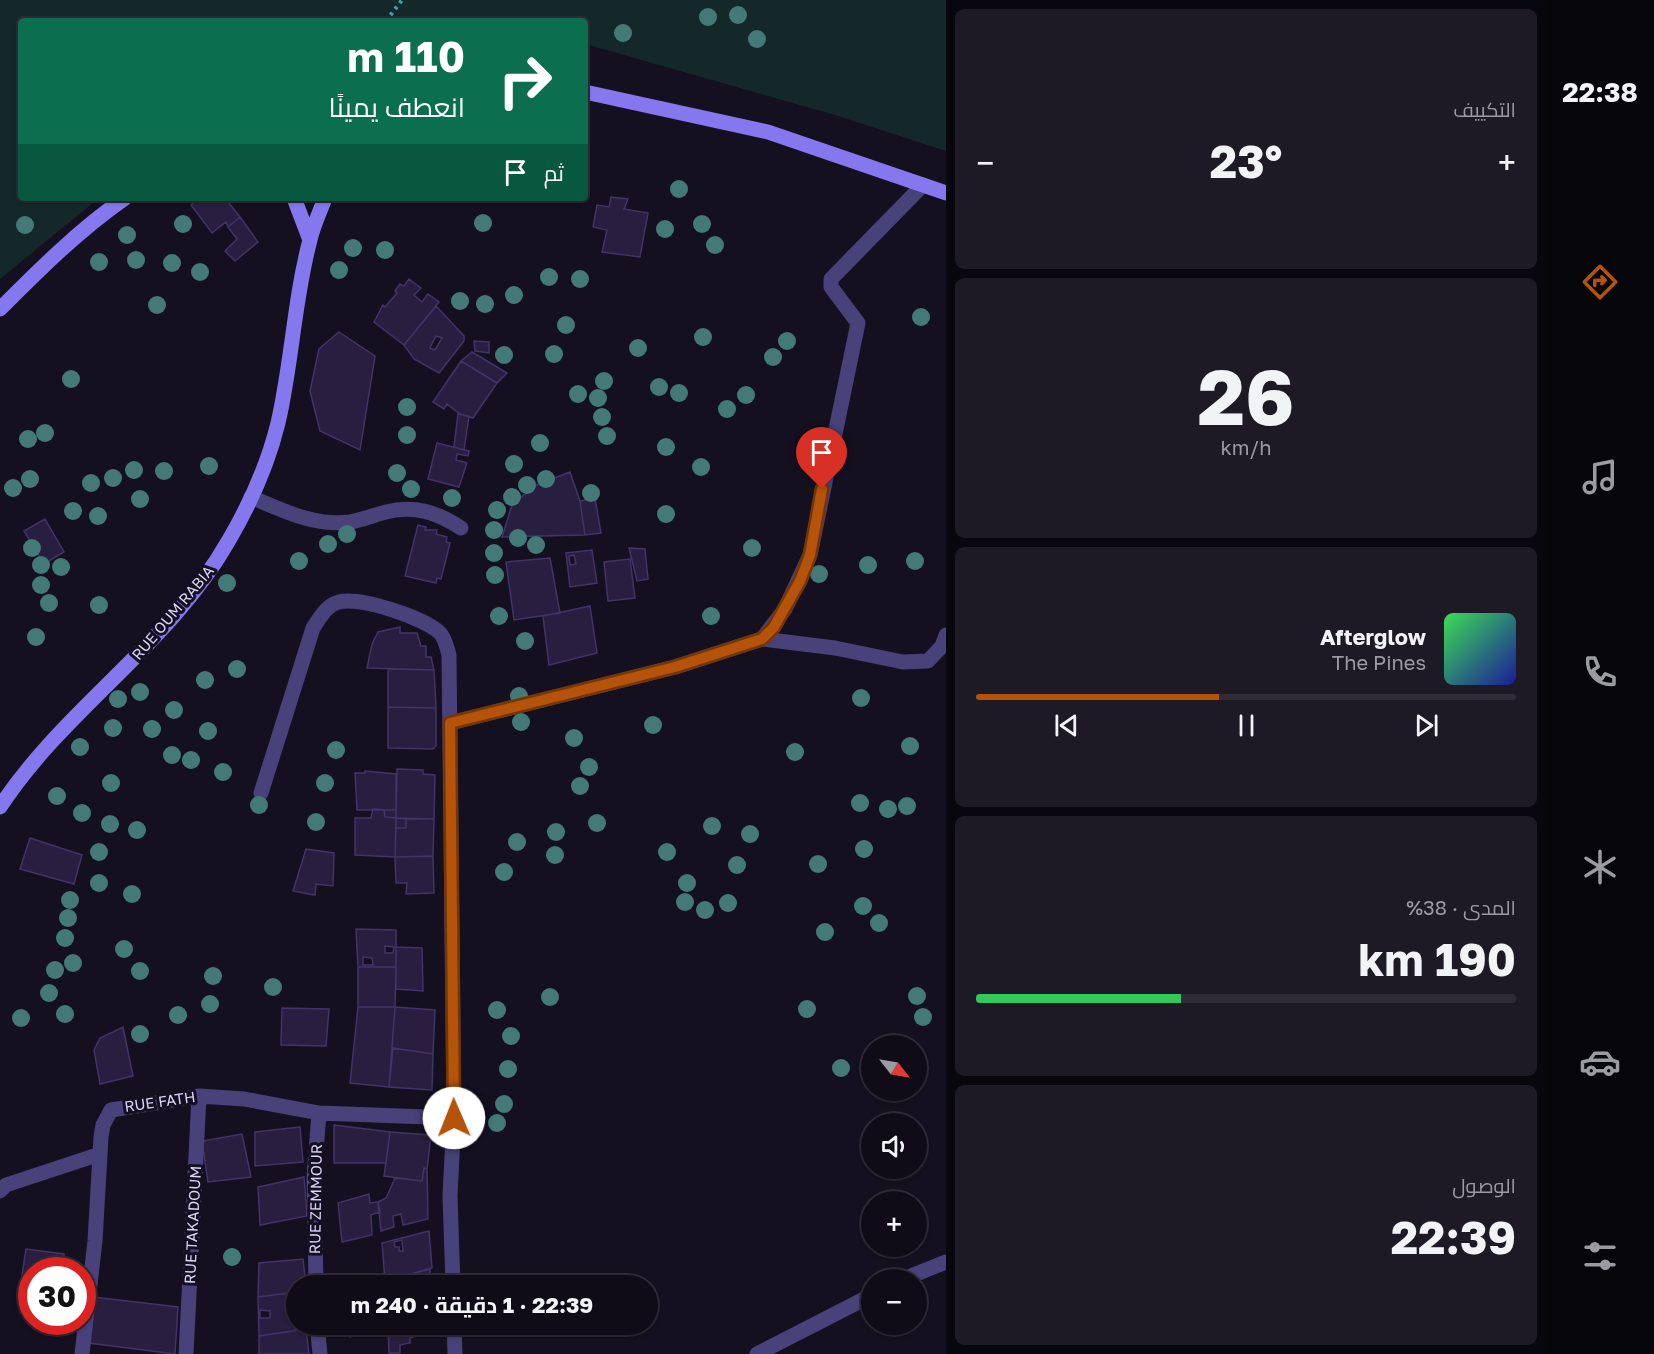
<!DOCTYPE html>
<html lang="ar">
<meta charset="utf-8">
<style>
:root{--surface:#0f0c18;--page:#1d1a25;--text:#f1f3f6;--muted:#9b9ba2;--line:#2f2c37;--accent:#b45309}
body{margin:0;font-family:"Golos Text",Cairo,sans-serif;background:var(--page);color:var(--text);direction:rtl;height:100vh;display:flex;flex-direction:column;font-size:22px;white-space:nowrap}
*{box-sizing:border-box;margin:0}
p{font-size:20px;color:var(--muted)}
.icon{flex:none;width:33px;height:33px;fill:none;stroke:currentColor;stroke-width:2;stroke-linecap:round;stroke-linejoin:round}
.map{position:relative;flex:1;overflow:hidden;direction:ltr}
.sheet{display:flex;flex-direction:column;gap:9px;padding:9px;background:#08070d;width:600px}
.sheet>*{flex:none}
.hud{position:absolute;left:18px;top:18px;width:570px;height:183px;border-radius:6px;box-shadow:0 2px 4px #0004,0 0 0 2px var(--line);direction:rtl;background:#0b6e4f;color:#fff;overflow:hidden}
.needle{width:39px;rotate:121deg}
.tools{position:absolute;left:861px;top:1035px;display:grid;gap:12px}
.tools a{display:grid;place-items:center;width:66px;height:66px;border-radius:50%;background:var(--surface);box-shadow:0 2px 4px #0004,0 0 0 2px var(--line);font-size:30px}
.speed{position:absolute;left:18px;top:1257px;display:flex;gap:12px;font-size:30px;font-weight:700;text-align:center}
.speed>*{display:grid;place-content:center;width:78px;height:78px;border-radius:50%;background:var(--surface);box-shadow:0 2px 4px #0004,0 0 0 2px var(--line);line-height:1}
.speed .limit{border:9px solid #d22;background:#fff;color:#111}
.pin{position:absolute;display:grid;place-items:center;width:51px;height:51px;color:#fff;margin:-62px -26px;border-radius:50% 50% 50% 0;rotate:-45deg;box-shadow:0 0 6px #0007}
.pin .icon{rotate:45deg}
.me{position:absolute;width:66px;margin:-33px;rotate:359deg;stroke-linejoin:round;filter:drop-shadow(0 0 4px #0008)}
.turn{display:flex;align-items:center;gap:21px;height:126px;padding:0 24px;font-size:27px}
.turn .icon{width:78px;height:78px;stroke-width:2.5}
.turn b{display:block;font-size:42px;line-height:51px}
.then{display:flex;align-items:center;height:57px;padding:0 24px;background:#0003;gap:12px;font-size:22px}
.big{font-size:45px;font-weight:700;line-height:1.1}
.sheet .widget{flex:1;display:flex;flex-direction:column;justify-content:center;gap:9px;min-width:0;padding:0 21px;border-radius:9px;background:var(--page)}
.sheet .dial{align-items:center;gap:0}
.dial b{font-size:78px;line-height:1}
.song{display:flex;align-items:center;gap:18px}
.cover{width:72px;height:72px;border-radius:9px;background:linear-gradient(135deg,hsl(130 70% 55%),hsl(240 70% 35%))}
.played{height:6px;border-radius:3px;background:linear-gradient(90deg,var(--accent) 45%,var(--line) 45%)}
.keys{display:flex;justify-content:space-around;direction:ltr}
.heat{display:flex;justify-content:space-between;align-items:center;font-size:33px;direction:ltr}
.charge{height:9px;border-radius:4px;background:linear-gradient(90deg,#34c759 38%,var(--line) 0)}
.trip{position:absolute;left:286px;top:1275px;width:372px;height:60px;border-radius:30px;background:var(--surface);box-shadow:0 2px 4px #0004,0 0 0 2px var(--line);font-weight:700;line-height:60px;text-align:center;direction:rtl}
main{display:flex;flex:1;min-height:0}
.tab-bar{display:flex;flex-direction:column;width:108px;justify-content:space-around;align-items:center;background:#06050a;color:var(--muted)}
.tab-bar .icon{width:42px;height:42px}
.tab-bar .selected{color:var(--accent)}
.tab-bar b{font-size:27px;color:var(--text)}
.map>svg:first-child{display:block}
.green{fill:#14282a}
.building{fill:#281e3f;stroke:#423368;stroke-width:1.5;fill-rule:evenodd}
.lines{fill:none;stroke-linecap:round;stroke-linejoin:round}
.path{stroke:#3da3a5;stroke-width:4;stroke-dasharray:3 4.5;stroke-linecap:butt}
.street{stroke:#48417a;stroke-width:15}
.secondary{stroke:#8578ee;stroke-width:15}
.tree{fill:#437a77}
.route-casing{stroke:#753606;stroke-width:15}
.route{stroke:#b45309;stroke-width:10}
.labels{text-anchor:middle;stroke-width:6;stroke-linejoin:round;paint-order:stroke}
.street-label{font-size:15px;fill:#dcd5fa;stroke:#141020}
</style>
<main>
<nav class="tab-bar">
<b>22:38</b>
<svg class="icon selected" aria-label="directions" viewBox="0 0 24 24"><path d="M12 3l9 9-9 9-9-9zM9 14v-3h6M13 9l2 2-2 2"/></svg>
<svg class="icon" aria-label="music" viewBox="0 0 24 24"><path d="M9 18V5l10-2v13"/><circle cx="6" cy="18" r="3"/><circle cx="16" cy="16" r="3"/></svg>
<svg class="icon" aria-label="phone" viewBox="0 0 24 24"><path d="M5 4h4l2 5-3 2q2 4 5 5l2-3 5 2v4C11 20 4 13 5 4z"/></svg>
<svg class="icon" aria-label="climate" viewBox="0 0 24 24"><path d="M12 3v18M4 7l16 10M4 17L20 7"/></svg>
<svg class="icon" aria-label="car" viewBox="0 0 24 24"><path d="M5 17H2v-5l4-1 3-4h7l3 4 3 1v5h-3M9 17h6M6 11h13"/><circle cx="7" cy="17" r="2"/><circle cx="17" cy="17" r="2"/></svg>
<svg class="icon" aria-label="filters" viewBox="0 0 24 24"><path d="M4 7h16M4 17h16"/><circle cx="9" cy="7" r="2"/><circle cx="15" cy="17" r="2"/></svg>
</nav>
<section class="sheet">
<div class="widget"><p>التكييف</p>
<div class="heat"><a>−</a><b class="big">23°</b><a>+</a></div>
</div>
<div class="widget dial"><b>26</b><p>km/h</p></div>
<div class="widget">
<div class="song"><i class="cover"></i><div><b>Afterglow</b><p>The Pines</p></div></div>
<div class="played"></div>
<div class="keys"><svg class="icon" aria-label="previous" viewBox="0 0 24 24"><path d="M18 5L8 12l10 7zM5 5v14"/></svg><svg class="icon" aria-label="pause" viewBox="0 0 24 24"><path d="M8 5v14M16 5v14"/></svg><svg class="icon" aria-label="next" viewBox="0 0 24 24"><path d="M6 5l10 7-10 7zM19 5v14"/></svg></div>
</div>
<div class="widget"><p>المدى · 38%</p><b class="big">190 km</b><div class="charge"></div></div>
<div class="widget"><p>الوصول</p><b class="big">22:39</b></div>
</section>
<div class="map">
<svg width="946" height="1354" viewBox="0 0 946 1354">
<rect width="100%" height="100%" fill="#141020"/>
<path class="green" d="M0,0H946V151L835,115L585,44V21H21V198H99L0,279Z"/>
<path class="building" d="M611,197L628,199L624,209L648,213L640,257L602,252L607,230L593,227L597,205L609,207Z
M200,198H225L240,217L228,227L226,222L212,233L191,205Z
M240,217L258,242L235,261L225,251L237,239L228,227Z
M409,279L421,288L414,295L422,302L428,294L439,302L404,345L374,322L383,305L385,307L397,293L395,291L400,284L404,286Z
M436,306L464,336V341L439,373L414,359L404,345ZM436,336L442,338L435,350L430,348Z
M339,332L375,356L360,450L320,431L310,391L319,349Z
M474,341L489,342V353L475,351Z
M472,352L507,373L497,383L461,361Z
M461,361L497,383L473,418L460,414L447,404L444,409L433,402Z
M458,414L469,416L464,450L454,447Z
M437,443L469,451L468,456L457,454L456,460L467,463L459,487L428,479Z
M570,472L580,501L585,535L502,537L512,505L536,485Z
M595,498L601,533L585,535L580,501Z
M45,519L64,552L44,564L24,531Z
M418,525L426,527L425,530H437L436,534L447,537L446,542L450,543L441,579L437,578L436,583L405,576Z
M629,548L645,549L648,579L637,581Z
M592,550L597,583L570,587L566,553ZM574,555L576,564L570,565L569,556Z
M550,558L560,613L514,620L506,562Z
M630,559L635,598L608,601L604,562Z
M590,606L597,653L549,665L543,616Z
M400,627V633H417L421,646H426V657H431L434,670L367,668L372,644L378,632Z
M388,669L434,670L436,708L388,707Z
M388,707L436,708V746L433,749L388,748Z
M397,769L423,770V774L435,775L434,819L396,818Z
M365,771L396,774V810H357L355,773H365Z
M373,809L384,810L385,817L396,818L395,857L355,855V818H371Z
M384,810H396V818L385,817Z
M396,818L406,819V828H396Z
M406,819H434L433,856L395,857L396,828H406Z
M30,838L82,855L74,884L20,869Z
M306,849L334,853L333,886L316,884L315,895L293,891Z
M433,856L434,893L406,894L407,883H396L395,857Z
M356,929L396,930V967H358ZM385,946L394,947L393,953H385ZM363,957L372,958L373,965H363Z
M396,947L422,948L423,991L396,989Z
M358,967H396L395,1007H358Z
M358,1007H395L389,1087L350,1083Z
M395,1007L435,1010L433,1054L392,1048Z
M282,1008L329,1009L326,1046L281,1045Z
M123,1027L133,1076L100,1084L94,1050L100,1038Z
M393,1048L433,1054L432,1090L389,1087Z
M334,1125L390,1132L386,1163H334Z
M300,1127L303,1162L255,1166V1132Z
M390,1132L431,1135L427,1169L424,1168L422,1181L384,1176Z
M242,1134L251,1177L208,1182L202,1141Z
M424,1168L427,1169L428,1219L403,1225L401,1214L393,1216L394,1227L381,1231L378,1202L386,1198L395,1178L422,1181Z
M304,1177L307,1216L260,1225L258,1187Z
M369,1194L370,1203L378,1202L380,1212L371,1215L372,1235L342,1242L338,1203Z
M429,1231L432,1268L385,1281L382,1243ZM402,1240L403,1251H399V1247H395L394,1242Z
M26,1249L64,1254L63,1270H32V1289L20,1288Z
M303,1259L306,1286H297V1292L258,1297L259,1263Z
M430,1269L431,1286H385V1281Z
M297,1292V1321H292V1325L295,1326V1330L302,1329V1324H306V1329L259,1336L258,1297ZM260,1310L270,1311V1318H260Z
M93,1297L178,1307L175,1354L89,1343Z
M349,1324H388V1326L350,1337Z
M388,1324H436V1326L432,1327L433,1330L410,1338V1343L400,1345V1353H389Z
M306,1329L309,1354H259V1336Z"/>
<g class="lines">
<path class="path" d="M386,21L402,0"/>
<path class="street" d="M251,497C282,510 315,527 350,522C362,520 374,515 386,512C414,505 437,512 461,528
M762,639L835,648L903,662L928,661L942,646L946,635
M450,723L675,667L762,639L785,609L810,555L858,323L831,287V279L923,185
M261,793L313,628C320,618 326,605 339,602C359,596 425,618 440,633C445,638 447,648 449,655L454,1118L450,1195L453,1286
M0,1191L6,1185L100,1154
M901,1280L946,1262
M316,1286L314,1177L319,1113
M317,1324L320,1354
M454,1324L455,1354
M82,1354L95,1241L101,1137L103,1125L111,1110L199,1096L244,1099L319,1113L454,1118
M186,1354L199,1096
M757,1354L872,1295"/>
<path class="secondary" d="M585,92L768,132L946,193
M294,198L310,240
M0,309C40,269 79,230 125,198
M0,807C65,708 170,644 229,540C250,504 268,464 278,423C292,363 294,300 310,240C313,226 320,212 325,198"/>
</g>
<g class="tree">
<circle cx="738" cy="15" r="9"/>
<circle cx="708" cy="17" r="9"/>
<circle cx="623" cy="33" r="9"/>
<circle cx="757" cy="39" r="9"/>
<circle cx="679" cy="189" r="9"/>
<circle cx="483" cy="223" r="9"/>
<circle cx="183" cy="224" r="9"/>
<circle cx="702" cy="224" r="9"/>
<circle cx="25" cy="225" r="9"/>
<circle cx="665" cy="229" r="9"/>
<circle cx="127" cy="235" r="9"/>
<circle cx="715" cy="245" r="9"/>
<circle cx="353" cy="248" r="9"/>
<circle cx="385" cy="250" r="9"/>
<circle cx="136" cy="260" r="9"/>
<circle cx="99" cy="262" r="9"/>
<circle cx="172" cy="263" r="9"/>
<circle cx="339" cy="270" r="9"/>
<circle cx="200" cy="272" r="9"/>
<circle cx="549" cy="277" r="9"/>
<circle cx="580" cy="279" r="9"/>
<circle cx="514" cy="295" r="9"/>
<circle cx="460" cy="301" r="9"/>
<circle cx="485" cy="304" r="9"/>
<circle cx="157" cy="305" r="9"/>
<circle cx="921" cy="317" r="9"/>
<circle cx="566" cy="325" r="9"/>
<circle cx="703" cy="337" r="9"/>
<circle cx="787" cy="341" r="9"/>
<circle cx="638" cy="348" r="9"/>
<circle cx="554" cy="354" r="9"/>
<circle cx="504" cy="355" r="9"/>
<circle cx="773" cy="357" r="9"/>
<circle cx="71" cy="379" r="9"/>
<circle cx="604" cy="381" r="9"/>
<circle cx="659" cy="387" r="9"/>
<circle cx="679" cy="393" r="9"/>
<circle cx="578" cy="394" r="9"/>
<circle cx="746" cy="395" r="9"/>
<circle cx="598" cy="398" r="9"/>
<circle cx="407" cy="407" r="9"/>
<circle cx="727" cy="409" r="9"/>
<circle cx="602" cy="417" r="9"/>
<circle cx="45" cy="433" r="9"/>
<circle cx="407" cy="435" r="9"/>
<circle cx="607" cy="436" r="9"/>
<circle cx="28" cy="439" r="9"/>
<circle cx="540" cy="443" r="9"/>
<circle cx="666" cy="447" r="9"/>
<circle cx="514" cy="464" r="9"/>
<circle cx="209" cy="466" r="9"/>
<circle cx="701" cy="467" r="9"/>
<circle cx="134" cy="470" r="9"/>
<circle cx="164" cy="471" r="9"/>
<circle cx="397" cy="473" r="9"/>
<circle cx="113" cy="478" r="9"/>
<circle cx="30" cy="479" r="9"/>
<circle cx="546" cy="479" r="9"/>
<circle cx="91" cy="483" r="9"/>
<circle cx="527" cy="485" r="9"/>
<circle cx="13" cy="488" r="9"/>
<circle cx="411" cy="489" r="9"/>
<circle cx="591" cy="493" r="9"/>
<circle cx="512" cy="497" r="9"/>
<circle cx="452" cy="498" r="9"/>
<circle cx="140" cy="499" r="9"/>
<circle cx="497" cy="510" r="9"/>
<circle cx="73" cy="511" r="9"/>
<circle cx="666" cy="514" r="9"/>
<circle cx="98" cy="516" r="9"/>
<circle cx="494" cy="530" r="9"/>
<circle cx="347" cy="534" r="9"/>
<circle cx="518" cy="538" r="9"/>
<circle cx="328" cy="544" r="9"/>
<circle cx="536" cy="545" r="9"/>
<circle cx="32" cy="548" r="9"/>
<circle cx="752" cy="548" r="9"/>
<circle cx="494" cy="553" r="9"/>
<circle cx="299" cy="561" r="9"/>
<circle cx="915" cy="561" r="9"/>
<circle cx="41" cy="565" r="9"/>
<circle cx="868" cy="565" r="9"/>
<circle cx="61" cy="567" r="9"/>
<circle cx="819" cy="574" r="9"/>
<circle cx="495" cy="575" r="9"/>
<circle cx="227" cy="583" r="9"/>
<circle cx="41" cy="585" r="9"/>
<circle cx="49" cy="603" r="9"/>
<circle cx="99" cy="605" r="9"/>
<circle cx="499" cy="616" r="9"/>
<circle cx="711" cy="616" r="9"/>
<circle cx="36" cy="637" r="9"/>
<circle cx="525" cy="641" r="9"/>
<circle cx="237" cy="669" r="9"/>
<circle cx="205" cy="680" r="9"/>
<circle cx="140" cy="692" r="9"/>
<circle cx="519" cy="696" r="9"/>
<circle cx="861" cy="698" r="9"/>
<circle cx="118" cy="699" r="9"/>
<circle cx="174" cy="710" r="9"/>
<circle cx="521" cy="722" r="9"/>
<circle cx="653" cy="725" r="9"/>
<circle cx="113" cy="728" r="9"/>
<circle cx="152" cy="729" r="9"/>
<circle cx="208" cy="731" r="9"/>
<circle cx="574" cy="738" r="9"/>
<circle cx="910" cy="746" r="9"/>
<circle cx="80" cy="747" r="9"/>
<circle cx="336" cy="750" r="9"/>
<circle cx="795" cy="752" r="9"/>
<circle cx="172" cy="755" r="9"/>
<circle cx="191" cy="760" r="9"/>
<circle cx="589" cy="767" r="9"/>
<circle cx="223" cy="772" r="9"/>
<circle cx="111" cy="783" r="9"/>
<circle cx="325" cy="783" r="9"/>
<circle cx="580" cy="786" r="9"/>
<circle cx="57" cy="796" r="9"/>
<circle cx="860" cy="803" r="9"/>
<circle cx="259" cy="805" r="9"/>
<circle cx="907" cy="806" r="9"/>
<circle cx="888" cy="809" r="9"/>
<circle cx="82" cy="813" r="9"/>
<circle cx="316" cy="822" r="9"/>
<circle cx="597" cy="823" r="9"/>
<circle cx="110" cy="824" r="9"/>
<circle cx="712" cy="826" r="9"/>
<circle cx="137" cy="830" r="9"/>
<circle cx="556" cy="832" r="9"/>
<circle cx="750" cy="834" r="9"/>
<circle cx="517" cy="842" r="9"/>
<circle cx="864" cy="849" r="9"/>
<circle cx="99" cy="852" r="9"/>
<circle cx="667" cy="852" r="9"/>
<circle cx="555" cy="855" r="9"/>
<circle cx="818" cy="864" r="9"/>
<circle cx="737" cy="865" r="9"/>
<circle cx="504" cy="872" r="9"/>
<circle cx="99" cy="883" r="9"/>
<circle cx="687" cy="883" r="9"/>
<circle cx="132" cy="894" r="9"/>
<circle cx="70" cy="900" r="9"/>
<circle cx="685" cy="902" r="9"/>
<circle cx="728" cy="903" r="9"/>
<circle cx="863" cy="906" r="9"/>
<circle cx="705" cy="910" r="9"/>
<circle cx="68" cy="918" r="9"/>
<circle cx="879" cy="923" r="9"/>
<circle cx="825" cy="932" r="9"/>
<circle cx="65" cy="938" r="9"/>
<circle cx="124" cy="949" r="9"/>
<circle cx="73" cy="963" r="9"/>
<circle cx="55" cy="970" r="9"/>
<circle cx="140" cy="971" r="9"/>
<circle cx="213" cy="976" r="9"/>
<circle cx="273" cy="987" r="9"/>
<circle cx="49" cy="993" r="9"/>
<circle cx="917" cy="996" r="9"/>
<circle cx="550" cy="997" r="9"/>
<circle cx="210" cy="1004" r="9"/>
<circle cx="807" cy="1009" r="9"/>
<circle cx="497" cy="1010" r="9"/>
<circle cx="65" cy="1014" r="9"/>
<circle cx="178" cy="1015" r="9"/>
<circle cx="923" cy="1017" r="9"/>
<circle cx="21" cy="1018" r="9"/>
<circle cx="140" cy="1034" r="9"/>
<circle cx="511" cy="1036" r="9"/>
<circle cx="841" cy="1068" r="9"/>
<circle cx="508" cy="1069" r="9"/>
<circle cx="504" cy="1104" r="9"/>
<circle cx="497" cy="1123" r="9"/>
<circle cx="232" cy="1257" r="9"/>
</g>
<g class="lines">
<g class="route-casing">
<path id="route" d="M454,1118L450,723L675,667L762,639L774,627L800,581L810,555L822,489"/>
</g>
<use href="#route" class="route"/>
</g>
<g class="labels">
<g class="street-label">
<text transform="translate(173 613) rotate(-50)" y="5">RUE OUM RABIA</text>
<text transform="translate(160 1102) rotate(-8)" y="5">RUE FATH</text>
<text transform="translate(316 1199) rotate(-89)" y="5">RUE ZEMMOUR</text>
<text transform="translate(193 1225) rotate(-87)" y="5">RUE TAKADOUM</text>
</g>
</g>
</svg>
<div class="tools">
<a><svg class="needle" viewBox="-14 -14 28 28"><path d="M0-13l5 13h-10z" fill="#e53935"/><path d="M0 13l5-13h-10z" fill="#9b9ba2"/></svg></a>
<a><svg class="icon" aria-label="sound" viewBox="0 0 24 24"><path d="M4 9h4l5-4v14l-5-4H4zM17 9q2 3 0 6"/></svg></a>
<a>+</a>
<a>−</a>
</div>
<div class="speed"><div class="limit">30</div></div>
<div class="pin" style="left:822px;top:489px;background:#d93025"><svg class="icon" aria-label="arrive" viewBox="0 0 24 24"><path d="M6 21V4h12l-3 4 3 4H6"/></svg></div>
<svg class="me" style="left:454px;top:1118px" viewBox="-20 -20 40 40"><circle r="19" fill="#fff"/><path d="M0-13L10 11 0 6-10 11z" fill="#b45309"/></svg>
<div class="trip">22:39 · 1 دقيقة · 240 m</div>
<div class="hud">
<div class="turn"><svg class="icon" aria-label="right" viewBox="0 0 24 24"><path d="M7 20v-9h11M14 6l5 5-5 5"/></svg><div><b>110 m</b>انعطف يمينًا</div></div>
<div class="then">ثم<svg class="icon" aria-label="arrive" viewBox="0 0 24 24"><path d="M6 21V4h12l-3 4 3 4H6"/></svg></div>
</div>
</div>
</main>
